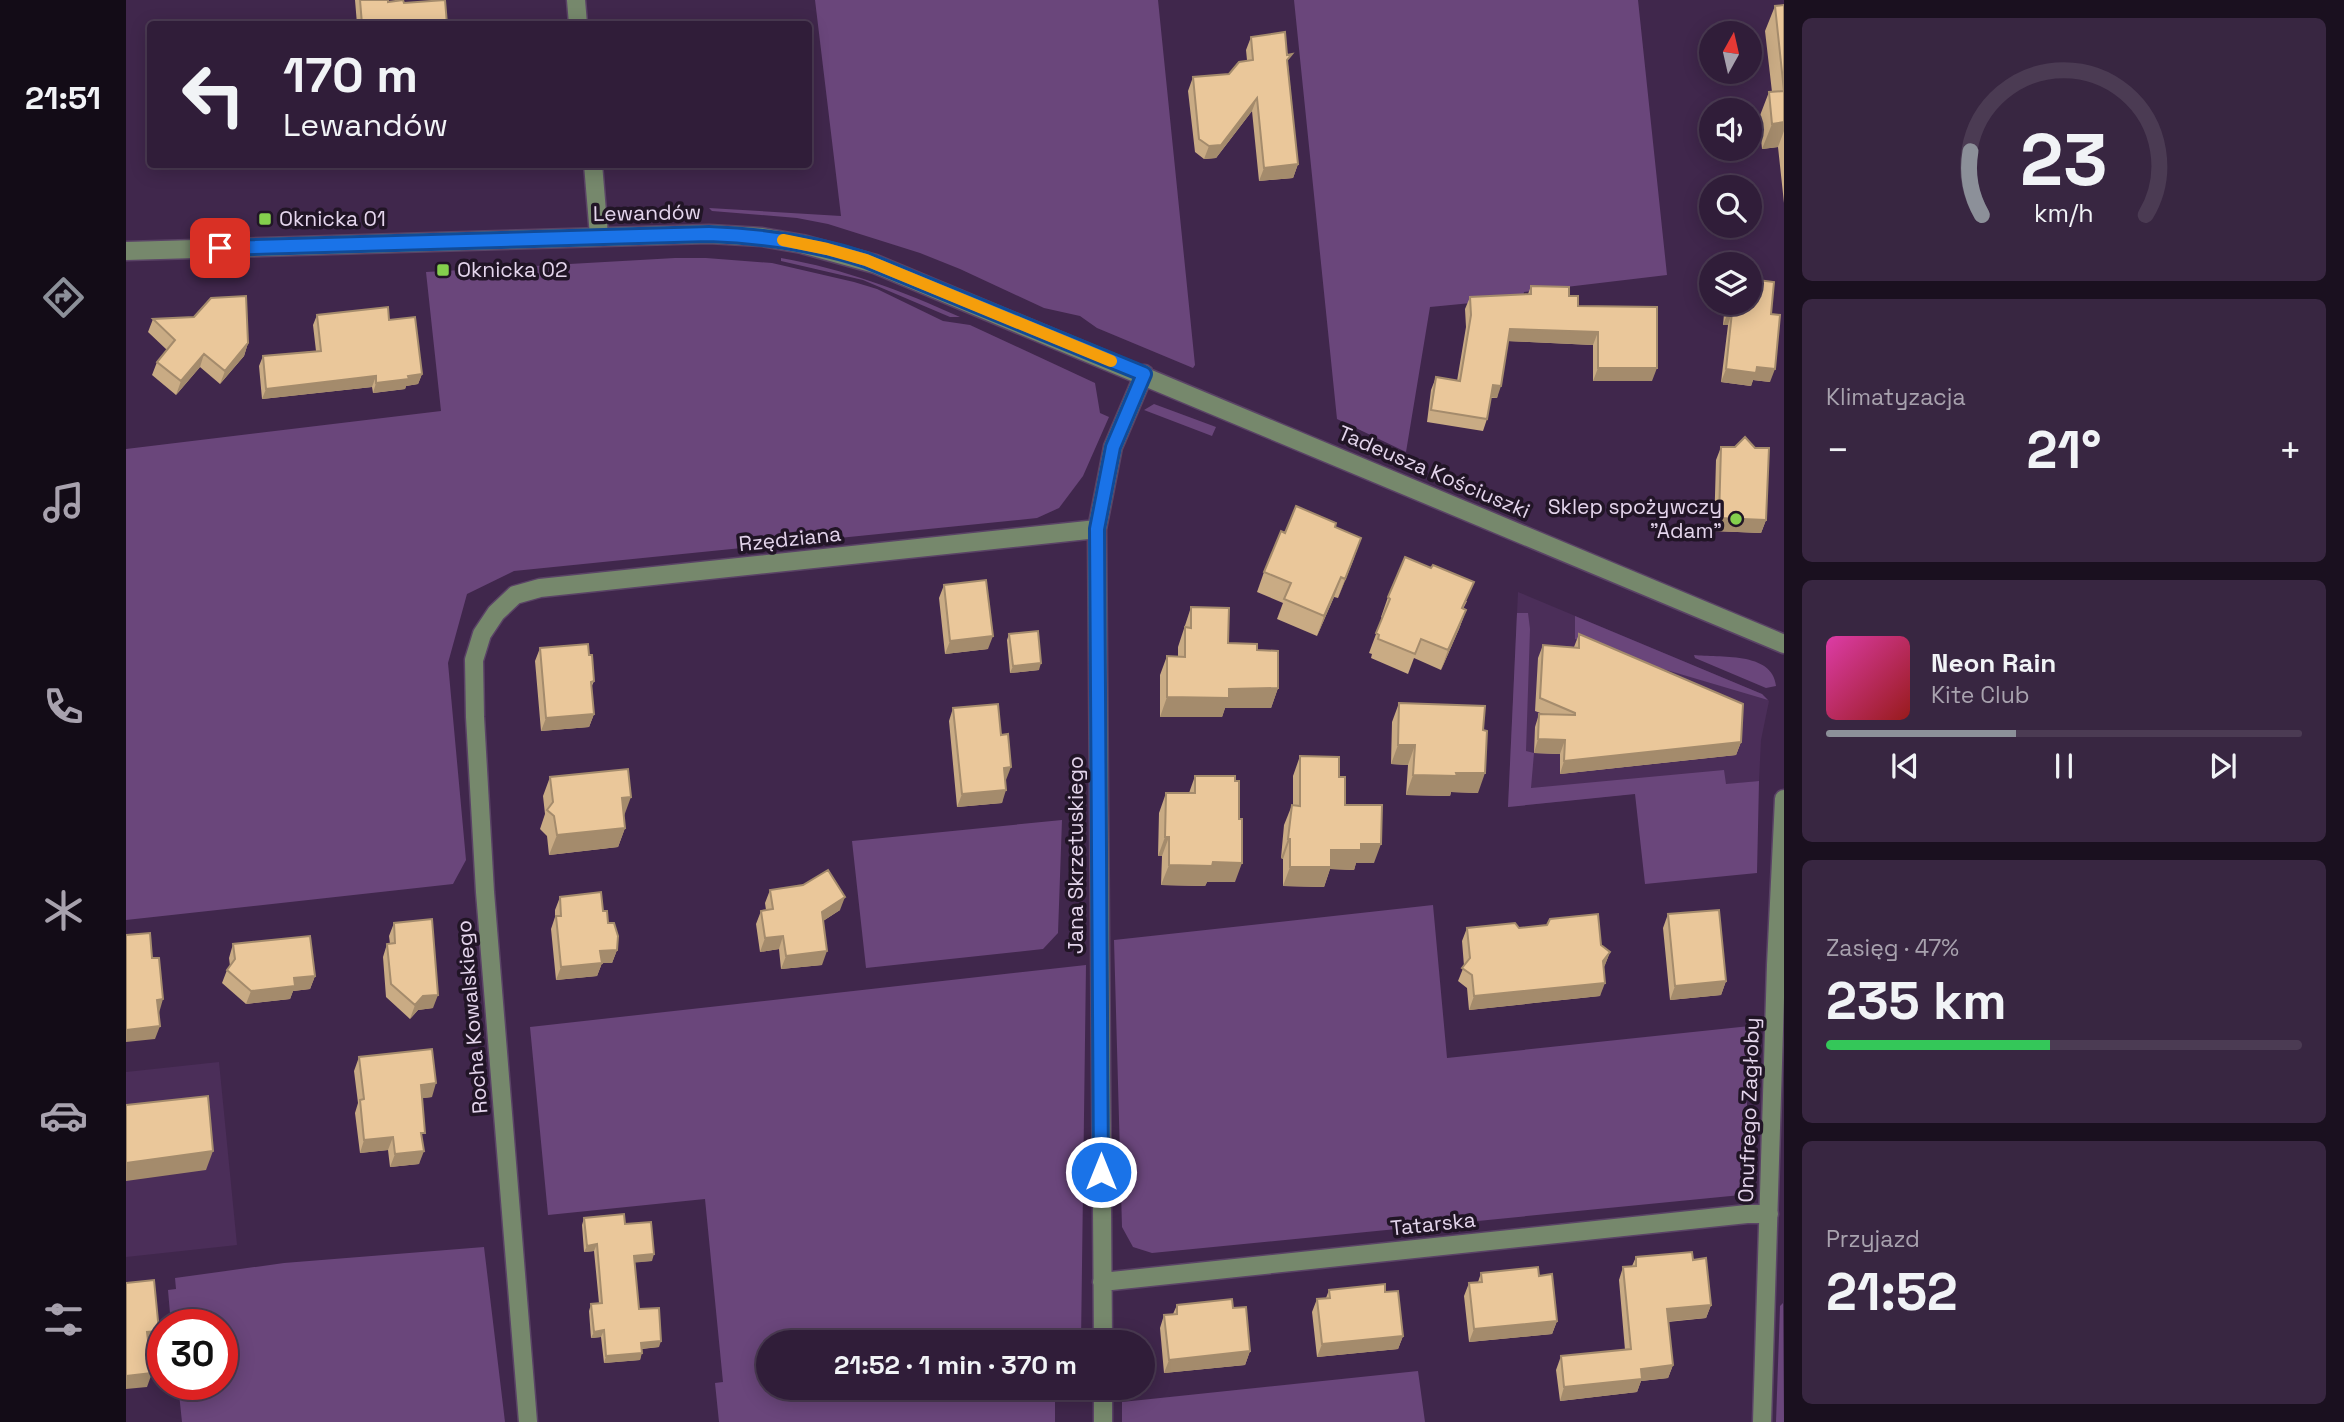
<!DOCTYPE html>
<html lang="pl">
<meta charset="utf-8">
<style>
:root{--surface:#301d39;--page:#382641;--text:#f1f3f6;--muted:#a8a2ae;--line:#4b3b53;--accent:#8c9099}
body{margin:0;font-family:"Space Grotesk",sans-serif;background:var(--page);color:var(--text);height:100vh;display:flex;flex-direction:column;font-size:26px;white-space:nowrap}
*{box-sizing:border-box;margin:0}
p{font-size:23px;color:var(--muted)}
.icon{flex:none;width:38px;height:38px;fill:none;stroke:currentColor;stroke-width:2;stroke-linecap:round;stroke-linejoin:round}
.map{position:relative;flex:1;overflow:hidden}
.details{display:flex;flex-direction:column;gap:18px;padding:18px;background:#1a101f;width:560px}
.details>*{flex:none}
.guide{position:absolute;left:21px;top:21px;width:665px;height:147px;border-radius:7px;box-shadow:0 4px 18px #0003,0 0 0 2px var(--line);background:#301d39;color:var(--text);overflow:hidden}
.needle{width:46px;rotate:8deg}
.controls{position:absolute;left:1573px;top:21px;display:grid;gap:14px}
.controls a{display:grid;place-items:center;width:63px;height:63px;border-radius:50%;background:var(--surface);box-shadow:0 4px 18px #0003,0 0 0 2px var(--line);font-size:35px}
.speed{position:absolute;left:21px;top:1309px;display:flex;gap:14px;font-size:35px;font-weight:700;text-align:center}
.speed>*{display:grid;place-content:center;width:91px;height:91px;border-radius:50%;background:var(--surface);box-shadow:0 4px 18px #0003,0 0 0 2px var(--line);line-height:1}
.speed .limit{border:10px solid #d22;background:#fff;color:#111}
.pin{position:absolute;display:grid;place-items:center;width:60px;height:60px;color:#fff;margin:-30px;border-radius:14px;box-shadow:0 4px 10px #0006}
.me{position:absolute;width:77px;margin:-38px;rotate:0deg;stroke-linejoin:round;filter:drop-shadow(0 0 5px #0008)}
.turn{display:flex;align-items:center;gap:24px;height:147px;padding:0 21px;font-size:32px}
.turn .icon{width:91px;height:91px;stroke-width:2.5}
.turn b{display:block;font-size:49px;line-height:60px}
.big{font-size:52px;font-weight:600;line-height:1.1}
.details .card{flex:1;display:flex;flex-direction:column;justify-content:center;gap:10px;min-width:0;padding:0 24px;border-radius:10px;background:var(--page)}
.details .dial{align-items:center;gap:0}
.dial svg{height:182px;overflow:visible;fill:none;stroke:var(--line);stroke-width:7;stroke-linecap:round;text-anchor:middle}
.dial text{fill:var(--text);stroke:none}
.song{display:flex;align-items:center;gap:21px}
.cover{width:84px;height:84px;border-radius:10px;background:linear-gradient(135deg,hsl(320 70% 55%),hsl(0 70% 35%))}
.played{height:7px;border-radius:4px;background:linear-gradient(90deg,var(--accent) 40%,var(--line) 40%)}
.keys{display:flex;justify-content:space-around;direction:ltr}
.heat{display:flex;justify-content:space-between;align-items:center;font-size:38px;direction:ltr}
.charge{height:10px;border-radius:5px;background:linear-gradient(90deg,#34c759 47%,var(--line) 0)}
.trip{position:absolute;left:630px;top:1330px;width:399px;height:70px;border-radius:35px;background:var(--surface);box-shadow:0 4px 18px #0003,0 0 0 2px var(--line);font-weight:600;line-height:70px;text-align:center}
main{display:flex;flex:1;min-height:0}
.tabs{display:flex;flex-direction:column;width:126px;justify-content:space-around;align-items:center;background:#130c17;color:var(--muted)}
.tabs .icon{width:49px;height:49px}
.tabs .active{color:var(--accent)}
.tabs b{font-size:32px;color:var(--text)}
.map>svg:first-child{display:block}
.built{fill:#4b2e59}
.green{fill:#6a467b}
.lines{fill:none;stroke-linecap:round;stroke-linejoin:round}
.minor-casing{stroke:#5a4366;stroke-width:21}
.minor{stroke:#76886c;stroke-width:18}
.wall{fill:#c9ab84}
.shaded-wall{fill:#a48b6c}
.building{fill:#eac79a;stroke:#a48b6c;stroke-width:2}
.route-casing{stroke:#114b97;stroke-width:18}
.route{stroke:#1a73e8;stroke-width:12}
.slow{stroke:#f59e0b;stroke-width:12}
.poi-dot{fill:#84cf4d;stroke:#211526;stroke-width:2.5}
.labels{text-anchor:middle;stroke-width:7;stroke-linejoin:round;paint-order:stroke}
.street-label{font-size:21px;fill:#e4d5ec;stroke:#211526}
.poi-label{font-size:21px;fill:#e4d5ec;stroke:#211526;text-anchor:start}
</style>
<main>
<nav class="tabs">
<b>21:51</b>
<svg class="icon active" aria-label="directions" viewBox="0 0 24 24"><path d="M12 3l9 9-9 9-9-9zM9 14v-3h6M13 9l2 2-2 2"/></svg>
<svg class="icon" aria-label="music" viewBox="0 0 24 24"><path d="M9 18V5l10-2v13"/><circle cx="6" cy="18" r="3"/><circle cx="16" cy="16" r="3"/></svg>
<svg class="icon" aria-label="phone" viewBox="0 0 24 24"><path d="M5 4h4l2 5-3 2q2 4 5 5l2-3 5 2v4C11 20 4 13 5 4z"/></svg>
<svg class="icon" aria-label="climate" viewBox="0 0 24 24"><path d="M12 3v18M4 7l16 10M4 17L20 7"/></svg>
<svg class="icon" aria-label="car" viewBox="0 0 24 24"><path d="M5 17H2v-5l4-1 3-4h7l3 4 3 1v5h-3M9 17h6M6 11h13"/><circle cx="7" cy="17" r="2"/><circle cx="17" cy="17" r="2"/></svg>
<svg class="icon" aria-label="filters" viewBox="0 0 24 24"><path d="M4 7h16M4 17h16"/><circle cx="9" cy="7" r="2"/><circle cx="15" cy="17" r="2"/></svg>
</nav>
<div class="map">
<svg width="1658" height="1422" viewBox="0 0 1658 1422">
<rect width="100%" height="100%" fill="#40274c"/>
<path class="built" d="M1392,592L1636,694L1643,701L1635,740L1633,781L1382,807Z
M93,1062L111,1245L0,1257V1072Z"/>
<path class="green" d="M689,0H1032L1069,365L1067,368L971,328L954,316L918,308L834,269L794,253L702,224L671,218L586,211L583,208L715,216Z
M1168,0H1512L1541,275L1398,292L1397,298L1304,307L1280,452L1211,419Z
M549,258H580L646,263L728,282L751,289L817,321L844,325L969,383L974,413L983,417L957,476L933,508L911,518L388,571L341,594L322,663L340,860L327,884L0,920V449L315,411L300,272Z
M655,258C719,269 776,291 834,317H824L737,280L655,261Z
M1028,404L1090,427L1086,436L1018,410Z
M1391,613H1402L1404,629L1400,751L1408,753L1405,788L1598,770L1600,784L1633,781L1631,873L1519,884L1509,794L1382,807Z
M1449,616L1636,694L1642,700L1483,653L1449,639Z
M1568,655C1592,658 1647,651 1650,686L1640,688L1569,658Z
M936,820L932,933L917,949L740,968L726,841Z
M1307,905L1321,1058L1624,1026L1619,1157L1615,1195L1026,1253L1007,1247L996,1227L988,940Z
M960,965L955,1342H642V1388H929V1422H593L589,1383L597,1382L579,1199L422,1215L404,1027Z
M358,1247L379,1422H56L52,1384H96V1325H45L42,1290L50,1289L49,1278L158,1263Z
M1657,1303L1658,1422H1650L1654,1306Z
M1292,1371L1299,1422H996V1402Z"/>
<g class="lines">
<g class="minor-casing">
<path id="minor" d="M450,0L452,24
M467,164L473,236
M0,251L583,234L636,237L676,244L749,264L1658,644
M976,1282L1621,1214H1643
M977,1342L971,529L987,447L1018,374
M977,1388V1422
M402,1422L359,892L349,717L348,660L356,634L370,613L389,595L414,588L971,529
M1636,1422L1650,965L1658,799"/>
</g>
<use href="#minor" class="minor"/>
</g>
<path class="wall" d="M229,0H262V2L278,3L321,24H231Z
M1658,5V203L1652,147L1636,149L1633,118L1643,92H1646L1639,31L1649,6Z
M1125,37L1162,65L1172,164L1167,178L1133,181L1126,111L1090,158L1078,159L1069,152L1062,91L1067,77L1103,74L1121,60L1120,50Z
M1405,286L1443,296L1452,306L1526,381H1467V345L1382,341L1371,398H1365L1361,419L1357,431L1301,422L1305,390L1310,377L1331,381L1340,327L1339,309L1344,297L1402,294Z
M1599,303H1624L1645,314L1644,382L1627,380L1625,386L1595,382L1602,325H1597Z
M191,315L263,320L296,374L292,384L280,386L279,389L247,393L246,387L136,399L133,366L137,356L190,351L187,325Z
M27,319L122,343L118,356L94,384L74,367L50,395L26,375L31,362L41,350L22,332Z
M1595,447L1640,520L1635,533L1588,531L1590,460Z
M1209,527L1228,558L1212,598L1208,597L1191,636L1151,619L1157,603L1131,592L1138,572L1159,533Z
M818,585L862,649L819,654L813,598Z
M1262,597L1341,601L1337,609L1340,610L1333,629L1315,670L1288,658L1282,674L1245,658L1246,654L1243,653L1256,618L1255,617Z
M1065,607L1102,643L1131,650L1152,688L1145,708H1099L1096,717H1034V675L1041,656L1052,657V647Z
M883,634L913,670L884,673L881,640Z
M1453,634L1615,742L1610,755L1434,774V754L1408,753L1409,727L1413,714H1417L1409,711L1412,658L1417,645L1448,647Z
M414,648L463,655L468,681L465,688L468,714L463,727L415,731L409,661Z
M1273,703L1352,793L1325,792L1324,796L1280,795L1282,765L1265,764L1266,722Z
M827,708L875,735L880,780H879L876,803L831,807L823,721Z
M1174,756L1213,777L1219,805L1248,863H1230L1228,870L1204,869L1198,887L1157,886V859L1155,858L1158,825L1166,805H1167V776Z
M1069,776L1109,882H1081L1079,886L1035,885L1036,856H1032L1033,813L1040,793H1063Z
M424,777L498,816L499,828L492,847L423,855L421,836L414,829L419,814L417,796Z
M644,890L714,910L697,921L696,965L655,969L653,949L634,952L630,924L635,911L640,910L639,903Z
M434,897L477,911L482,923L491,950L486,963H476L471,976L430,980L425,929L429,917V910Z
M1542,914L1600,981L1595,995L1544,1000L1537,928Z
M268,923L307,1008L292,1010L284,1019L260,997L257,957L261,944H264L263,936Z
M1421,925L1475,945L1484,952L1478,967L1474,996L1343,1010L1341,988L1332,981L1338,966L1336,941L1341,928H1393Z
M107,944L189,976L184,989L167,991L164,999L120,1004L96,983L101,970L104,966L103,958Z
M233,1057L306,1097L296,1098V1141L293,1164L264,1167L262,1150L234,1153L229,1113L232,1103L228,1071Z
M458,1218L499,1224L526,1261L508,1262L513,1309L533,1347L516,1349L514,1360L478,1363L475,1337L465,1338L463,1311L465,1304L473,1303L468,1251L458,1252L456,1225Z
M1510,1257L1567,1260L1585,1305L1580,1318L1542,1322L1547,1365L1542,1378L1515,1381L1511,1392L1434,1401L1430,1370L1435,1356L1499,1350L1493,1280L1497,1267L1506,1266Z
M1355,1273L1413,1276L1431,1321L1426,1334L1343,1342L1338,1296L1343,1283L1352,1282Z
M1203,1290L1277,1336L1272,1349L1191,1357L1186,1312L1191,1299L1200,1298Z
M1051,1305L1107,1308L1124,1351L1119,1365L1038,1373L1034,1328L1038,1315L1047,1314Z"/>
<path class="shaded-wall" d="M1131,98L1126,111L1090,158L1078,159L1083,146Z
M1658,122V131L1652,147L1636,149L1646,124Z
M1172,164L1167,178L1133,181L1138,168Z
M1602,312H1606L1602,325H1597Z
M1384,329L1472,332L1467,345L1380,341Z
M122,343L118,356L94,384L99,371Z
M78,354L74,367L50,395L55,381Z
M1631,367L1649,369L1644,382L1627,380L1625,386L1595,382L1600,369Z
M1472,368H1531L1526,381H1467Z
M296,374L292,384L280,386L279,389L247,393L250,383Z
M250,376L246,387L136,399L140,389Z
M1367,385L1375,386L1371,398L1362,397Z
M1593,518L1640,520L1635,533L1588,531Z
M1235,538L1228,558L1212,598L1219,579Z
M1215,577L1208,597L1191,636L1198,616Z
M1340,610L1333,629L1315,670L1322,650Z
M867,636L862,649L819,654L824,641Z
M915,663L913,670L884,673L887,666Z
M1152,688L1145,708H1099L1096,717H1034L1041,697L1103,689Z
M468,714L463,727L415,731L420,718Z
M1412,739L1439,740L1434,754L1408,753Z
M1615,742L1610,755L1434,774L1438,761Z
M1272,745H1289L1282,765L1265,764Z
M885,767L880,780H873L878,768Z
M1330,773H1359L1352,793L1325,792L1324,796L1280,795L1287,775Z
M880,790L876,803L831,807L836,794Z
M505,797L498,816L496,798Z
M499,828L492,847L423,855L431,835Z
M1039,837H1043L1036,856H1032Z
M1162,839H1164L1157,859L1155,858Z
M1235,844H1255L1248,863H1230L1228,870L1204,869L1198,887L1157,886L1164,867L1205,850Z
M1087,862L1116,863L1109,882H1081L1079,886L1035,885L1043,865Z
M719,897L714,910L691,925L696,912Z
M657,936L653,949L634,952L639,938Z
M491,950L486,963H476L471,976L430,980L435,967L474,951Z
M701,951L696,965L655,969L660,956Z
M1484,952L1479,965L1472,974L1477,961Z
M189,976L184,989L167,991L164,999L120,1004L125,991L168,978Z
M1600,981L1595,995L1544,1000L1549,986Z
M1479,983L1474,996L1343,1010L1348,996Z
M312,995L307,1008L292,1010L284,1019L289,1005L297,996Z
M37,999L33,1013L31,1000Z
M34,1026L29,1039L0,1042V1030Z
M310,1083L306,1097L290,1099L295,1085Z
M267,1137L262,1150L234,1153L238,1140Z
M87,1151L80,1170L0,1181V1163Z
M298,1151L293,1164L264,1167L269,1154Z
M471,1244L468,1251L458,1252L461,1246Z
M528,1254L526,1261L505,1263L508,1256Z
M1585,1305L1580,1318L1536,1322L1541,1309Z
M1431,1321L1426,1334L1343,1342L1348,1329Z
M478,1330L475,1337L465,1338L468,1332Z
M33,1331L28,1344L16,1345L21,1332Z
M1277,1336L1272,1349L1191,1357L1196,1344Z
M535,1341L533,1347L512,1349L515,1343Z
M1124,1351L1119,1365L1038,1373L1043,1360Z
M516,1353L514,1360L478,1363L480,1356Z
M1547,1365L1542,1378L1515,1381L1511,1392L1434,1401L1438,1387L1515,1369Z
M26,1373L21,1387L0,1389V1376Z"/>
<path class="building" d="M234,0H262V2L277,0L278,3L319,0L321,24H236Z
M1658,5V122L1646,124L1643,92L1658,91L1649,6Z
M1159,32L1161,55L1166,54L1161,60L1172,164L1138,168L1131,98L1095,145L1083,146L1073,139L1067,77L1103,74L1113,62L1127,60L1125,37Z
M1624,279L1648,282L1645,314L1654,315L1649,369L1631,367L1630,373L1600,369L1606,312H1602L1603,303H1624Z
M1405,286L1443,287V296H1452V306L1531,307V368H1472V332L1384,329L1375,386L1367,385L1361,419L1305,410L1310,377L1334,381L1345,315L1344,297L1405,294Z
M120,296L122,343L99,371L78,354L55,381L31,362L49,340L27,319L68,317L85,298Z
M262,307L263,320L289,317L296,374L282,376L283,379L250,383V376L140,389L137,356L195,351L191,315Z
M1619,437L1629,448H1643L1640,520L1593,518L1595,447H1609Z
M1170,506L1210,523L1209,527L1235,538L1219,579L1215,577L1198,616L1158,599L1165,583L1138,572L1155,531L1159,533Z
M1279,557L1305,568L1307,565L1348,582L1336,608L1340,610L1322,650L1295,639L1289,654L1252,639L1253,635L1250,633L1264,599L1262,597Z
M860,580L867,636L824,641L818,585Z
M1065,607L1103,608L1102,643L1131,644V650L1152,651V688L1103,689V698L1041,697V656L1059,657V627L1065,628Z
M912,631L915,663L887,666L883,634Z
M1453,634L1617,704L1615,742L1438,761L1439,740L1412,739L1413,714L1449,715V713L1414,698L1417,645L1453,648Z
M462,644L463,655H466L468,681L465,682L468,714L420,718L414,648Z
M1273,703L1359,706L1357,730L1361,731L1359,773H1330L1331,776L1287,775L1289,745H1272Z
M872,704L875,735L882,734L885,767L878,768L880,790L836,794L827,708Z
M1174,756L1213,757V777H1219V805H1256L1255,844H1235V850H1205V867H1164V839H1162L1166,805L1174,806Z
M502,769L505,797L496,798L499,828L431,835L428,816L421,810L427,802L424,777Z
M1069,776H1109V781H1113V819H1116V863L1087,862L1086,866L1043,865V837H1039L1040,793H1069Z
M702,870L719,897L696,912L701,951L660,956L657,936L639,938L635,911L647,909L644,890L677,885Z
M475,892L477,911H481L482,923H488L492,936L491,950L474,951L476,963L435,967L430,916H435L434,897Z
M1593,910L1600,981L1549,986L1542,914Z
M1472,914L1475,945L1484,952L1477,961L1479,983L1348,996L1346,975L1336,968L1344,958L1341,928L1389,923L1393,928L1421,925L1424,919Z
M306,919L312,995L297,996L289,1005L265,984L261,944L269,943L268,923Z
M24,933L26,958H33L37,999L31,1000L34,1026L0,1030V935Z
M184,936L189,976L168,978L169,986L125,991L101,970L109,959L107,944Z
M306,1049L310,1083L295,1085L299,1133H295L298,1151L269,1154L267,1137L238,1140L234,1100L238,1099L233,1057Z
M82,1096L87,1151L0,1163V1105Z
M498,1214L499,1224L525,1222L528,1254L508,1256L513,1309L533,1308L535,1341L515,1343L516,1353L480,1356L478,1330L468,1332L465,1304L476,1303L471,1244L461,1246L458,1218Z
M1566,1252L1567,1260L1580,1258L1585,1305L1541,1309L1547,1365L1515,1369L1516,1379L1438,1387L1435,1356L1505,1349L1497,1267L1510,1266V1257Z
M1412,1267L1413,1276L1426,1274L1431,1321L1348,1329L1343,1283L1356,1282L1355,1273Z
M28,1280L33,1331L21,1332L26,1373L0,1376V1283Z
M1259,1284V1292L1272,1291L1277,1336L1196,1344L1191,1299L1204,1298L1203,1290Z
M1106,1299L1107,1308L1120,1307L1124,1351L1043,1360L1038,1315L1051,1314V1305Z"/>
<g class="lines">
<g class="route-casing">
<path id="route" d="M94,248L583,234C636,236 689,243 740,260L1018,374L987,447L971,529L975,1172"/>
</g>
<use href="#route" class="route"/>
<path class="slow" d="M657,240L701,249L740,260L985,361"/>
</g>
<g class="poi-dot">
<rect x="132" y="212" width="14" height="14" rx="3.5"/>
<rect x="310" y="263" width="14" height="14" rx="3.5"/>
<circle cx="1610" cy="519" r="7"/>
</g>
<g class="labels">
<g class="street-label">
<text transform="translate(521 213) rotate(-1)" y="7">Lewandów</text>
<text transform="translate(1308 472) rotate(23)" y="7">Tadeusza Kościuszki</text>
<text transform="translate(664 539) rotate(-6)" y="7">Rzędziana</text>
<text transform="translate(950 855) rotate(-90)" y="7">Jana Skrzetuskiego</text>
<text transform="translate(346 1017) rotate(-95)" y="7">Rocha Kowalskiego</text>
<text transform="translate(1623 1110) rotate(-88)" y="7">Onufrego Zagłoby</text>
<text transform="translate(1307 1224) rotate(-6)" y="7">Tatarska</text>
</g>
<g class="poi-label">
<text x="153" y="226">Oknicka 01</text>
<text x="331" y="277">Oknicka 02</text>
<text x="1596" y="514" text-anchor="end">Sklep spożywczy<tspan x="1596" dy="24">"Adam"</tspan></text>
</g>
</g>
</svg>
<div class="controls">
<a><svg class="needle" viewBox="-14 -14 28 28"><path d="M0-13l5 13h-10z" fill="#e53935"/><path d="M0 13l5-13h-10z" fill="#a8a2ae"/></svg></a>
<a><svg class="icon" aria-label="sound" viewBox="0 0 24 24"><path d="M4 9h4l5-4v14l-5-4H4zM17 9q2 3 0 6"/></svg></a>
<a><svg class="icon" aria-label="search" viewBox="0 0 24 24"><circle cx="10" cy="10" r="6"/><path d="M15 15l6 6"/></svg></a>
<a><svg class="icon" aria-label="layers" viewBox="0 0 24 24"><path d="M12 4l9 5-9 5-9-5zM3 14l9 5 9-5"/></svg></a>
</div>
<div class="speed"><div class="limit">30</div></div>
<div class="pin" style="left:94px;top:248px;background:#d93025"><svg class="icon" aria-label="arrive" viewBox="0 0 24 24"><path d="M6 21V4h12l-3 4 3 4H6"/></svg></div>
<svg class="me" style="left:975px;top:1172px" viewBox="-20 -20 40 40"><circle r="17" fill="#1a73e8" stroke="#fff" stroke-width="3"/><path d="M0-11L8 9 0 5-8 9z" fill="#fff"/></svg>
<div class="trip">21:52 · 1 min · 370 m</div>
<div class="guide">
<div class="turn"><svg class="icon" aria-label="left" viewBox="0 0 24 24"><path d="M17 20v-9H6M10 6l-5 5 5 5"/></svg><div><b>170 m</b>Lewandów</div></div>
</div>
</div>
<section class="details">
<div class="card dial"><svg viewBox="0 0 100 80">
<path d="M14 69A42 42 0 1 1 86 69"/>
<path d="M14 69A42 42 0 0 1 9 41" stroke="#8c9099"/>
<text x="50" y="56" font-size="32" font-weight="700">23</text>
<text x="50" y="72" font-size="11">km/h</text>
</svg></div>
<div class="card"><p>Klimatyzacja</p>
<div class="heat"><a>−</a><b class="big">21°</b><a>+</a></div>
</div>
<div class="card">
<div class="song"><i class="cover"></i><div><b>Neon Rain</b><p>Kite Club</p></div></div>
<div class="played"></div>
<div class="keys"><svg class="icon" aria-label="previous" viewBox="0 0 24 24"><path d="M18 5L8 12l10 7zM5 5v14"/></svg><svg class="icon" aria-label="pause" viewBox="0 0 24 24"><path d="M8 5v14M16 5v14"/></svg><svg class="icon" aria-label="next" viewBox="0 0 24 24"><path d="M6 5l10 7-10 7zM19 5v14"/></svg></div>
</div>
<div class="card"><p>Zasięg · 47%</p><b class="big">235 km</b><div class="charge"></div></div>
<div class="card"><p>Przyjazd</p><b class="big">21:52</b></div>
</section>
</main>
